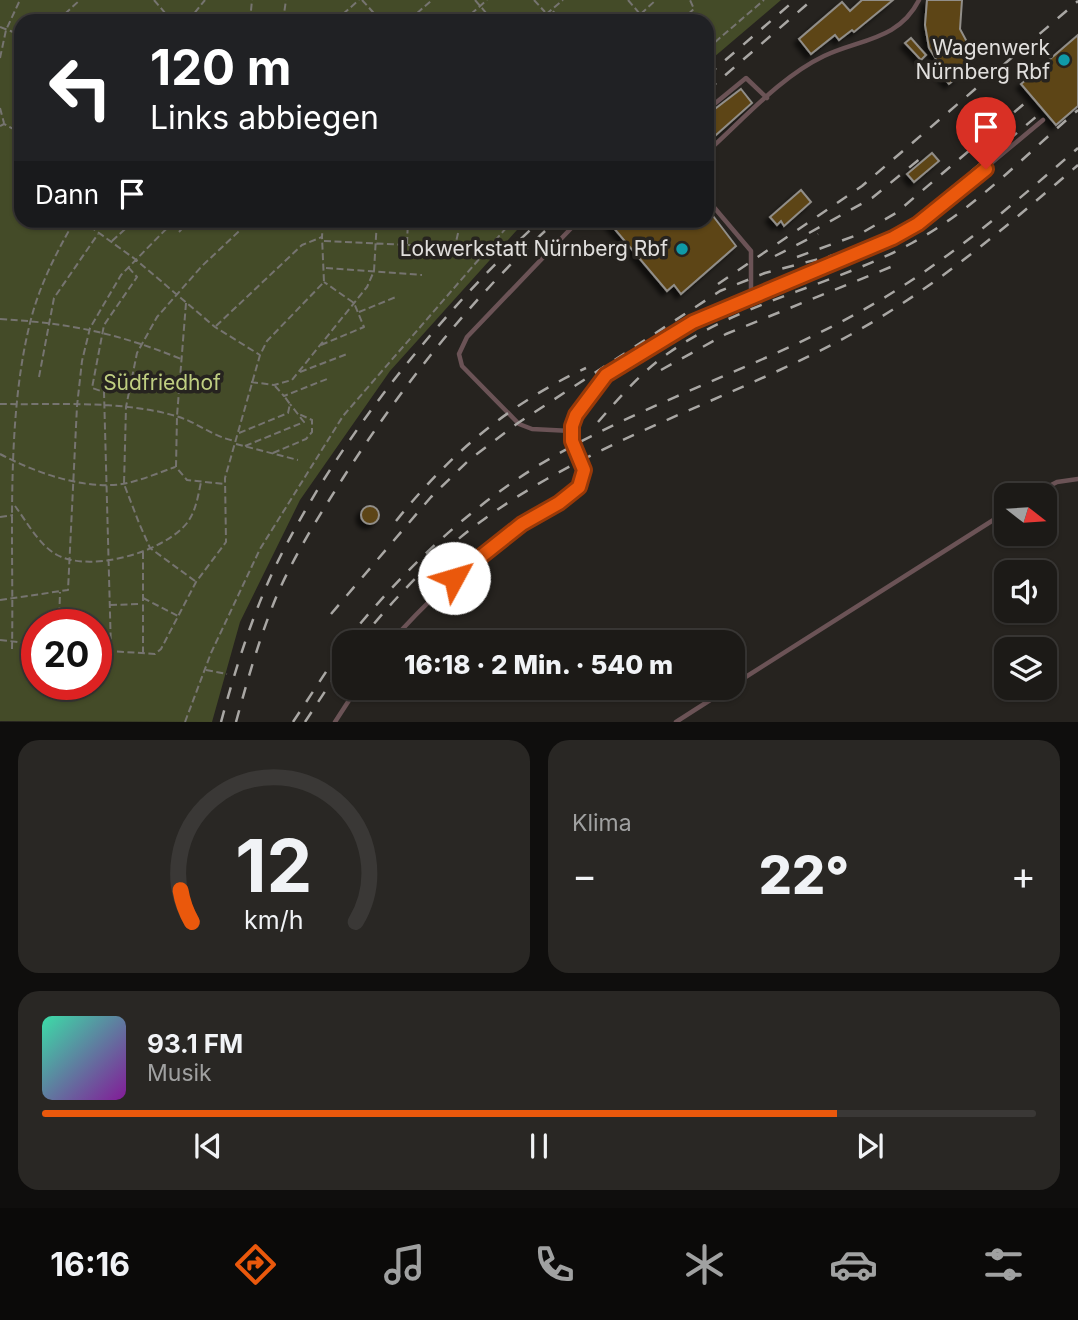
<!DOCTYPE html>
<html lang="de">
<meta charset="utf-8">
<style>
:root{--surface:#1c1a17;--page:#292724;--text:#f1f3f6;--muted:#a0a1a1;--line:#3a3836;--accent:#ea580c}
body{margin:0;font-family:Inter,sans-serif;background:var(--page);color:var(--text);height:100vh;display:flex;flex-direction:column;font-size:26px;white-space:nowrap}
*{box-sizing:border-box;margin:0}
p{font-size:23px;color:var(--muted)}
.icon{flex:none;width:38px;height:38px;fill:none;stroke:currentColor;stroke-width:2;stroke-linecap:round;stroke-linejoin:round}
.map{position:relative;height:722px;overflow:hidden}
.sheet{display:flex;flex-direction:column;gap:18px;padding:18px;background:#0f0e0d;flex:1}
.sheet>*{flex:none}
.top-card{position:absolute;left:14px;top:14px;width:700px;height:214px;border-radius:21px;box-shadow:0 2px 5px #0004,0 0 0 2px var(--line);background:#202124;color:#fff;overflow:hidden}
.needle{width:46px;rotate:107deg}
.fabs{position:absolute;left:994px;top:483px;display:grid;gap:14px}
.fabs a{display:grid;place-items:center;width:63px;height:63px;border-radius:14px;background:var(--surface);box-shadow:0 2px 5px #0004,0 0 0 2px var(--line);font-size:35px}
.speed{position:absolute;left:21px;top:609px;display:flex;gap:14px;font-size:35px;font-weight:700;text-align:center}
.speed>*{display:grid;place-content:center;width:91px;height:91px;border-radius:50%;background:var(--surface);box-shadow:0 2px 5px #0004,0 0 0 2px var(--line);line-height:1}
.speed .limit{border:10px solid #d22;background:#fff;color:#111}
.pin{position:absolute;display:grid;place-items:center;width:60px;height:60px;color:#fff;margin:-72px -30px;border-radius:50% 50% 50% 0;rotate:-45deg;box-shadow:0 0 7px #0007}
.pin .icon{rotate:45deg}
.me{position:absolute;width:77px;margin:-38px;rotate:51deg;stroke-linejoin:round;filter:drop-shadow(0 0 5px #0008)}
.turn{display:flex;align-items:center;gap:24px;height:147px;padding:0 21px;font-size:32px}
.turn .icon{width:91px;height:91px;stroke-width:2.5}
.turn b{display:block;font-size:49px;line-height:60px}
.then{display:flex;align-items:center;height:66px;padding:0 21px;background:#0003;gap:14px;font-size:26px}
.big{font-size:52px;font-weight:800;line-height:1.1}
.sheet .card{flex:1;display:flex;flex-direction:column;justify-content:center;gap:10px;min-width:0;padding:0 24px;border-radius:21px;background:var(--page)}
.sheet .dial{align-items:center;gap:0}
.dial svg{height:182px;overflow:visible;fill:none;stroke:var(--line);stroke-width:7;stroke-linecap:round;text-anchor:middle}
.dial text{fill:var(--text);stroke:none}
.song{display:flex;align-items:center;gap:21px}
.cover{width:84px;height:84px;border-radius:10px;background:linear-gradient(135deg,hsl(160 70% 55%),hsl(290 70% 35%))}
.played{height:7px;border-radius:4px;background:linear-gradient(90deg,var(--accent) 80%,var(--line) 80%)}
.keys{display:flex;justify-content:space-around;direction:ltr}
.heat{display:flex;justify-content:space-between;align-items:center;font-size:38px;direction:ltr}
.sheet .tiles{flex:1;display:grid;gap:18px;grid-template-columns:1fr 1fr}
.card:last-child{grid-column:span 2}
.trip{position:absolute;left:332px;top:630px;width:413px;height:70px;border-radius:21px;background:var(--surface);box-shadow:0 2px 5px #0004,0 0 0 2px var(--line);font-weight:800;line-height:70px;text-align:center}
.tab-bar{display:flex;height:112px;justify-content:space-around;align-items:center;background:#0b0a09;color:var(--muted)}
.tab-bar .icon{width:49px;height:49px}
.tab-bar .on{color:var(--accent)}
.tab-bar b{font-size:32px;color:var(--text)}
.map>svg:first-child{display:block}
.green{fill:#444b28;fill-rule:evenodd}
.building{fill:#5d4415;stroke:#918e89;stroke-width:2;filter:url(#shadow)}
.lines{fill:none;stroke-linecap:round;stroke-linejoin:round}
.path{stroke:#767470;stroke-width:2;stroke-dasharray:7 3.5;stroke-linecap:butt}
.lane{stroke:#6b5356;stroke-width:4.5}
.rail{stroke:#a9a7a4;stroke-width:2.5;stroke-dasharray:12 12;stroke-linecap:butt}
.lane-bridge{stroke:#6b5356;stroke-width:4.5}
.route-casing{stroke:#983908;stroke-width:18}
.route{stroke:#ea580c;stroke-width:12}
.culture-dot{fill:#0f9aa8;stroke:#26231f;stroke-width:2.5}
.labels{text-anchor:middle;stroke-width:7;stroke-linejoin:round;paint-order:stroke}
.poi-label{font-size:21px;fill:#e1dfdd;stroke:#26231f;text-anchor:end}
.park-label{font-size:21px;fill:#bfce81;stroke:#26231f}
</style>
<div class="map">
<svg width="1078" height="722" viewBox="0 0 1078 722">
<defs>
<filter id="shadow"><feDropShadow dx="-4.5" dy="4.5" stdDeviation="2" flood-color="#0009"/></filter>
</defs>
<rect width="100%" height="100%" fill="#26231f"/>
<path class="green" d="M0,0H781L707,63V21H21V220L525,221L390,371L300,500L240,622L212,722L0,721ZM37,625H96V684H37Z"/>
<path class="building" d="M862,0H893L854,32L852,30L839,40L835,35L811,54L799,39L842,2L850,11Z
M927,0H962L960,29L974,55L956,73L959,76L949,84L939,73L943,70L929,48L925,25Z
M1078,35V106L1056,125L1021,84Z
M911,38L926,55L921,60L905,43Z
M741,89L752,103L707,143V115Z
M932,153L939,161L914,182L907,174Z
M801,190L811,202L784,226L781,221L777,225L770,217Z
M707,208L736,246L681,294L674,285L667,291L607,220H707Z
M361 515a9 9 0 1 1 18 0a9 9 0 1 1-18 0Z"/>
<g class="lines">
<path class="path" d="M154,0L172,21
M362,0L381,21
M475,0L493,21
M534,0L545,12
M628,0L646,21
M553,11L561,21
M57,21L80,0
M188,21L205,0
M250,21L252,0
M283,21L286,0
M335,21L359,0
M422,21L416,14L432,0
M463,21L487,0
M538,21L563,0
M633,21L656,0
M680,21L694,9L690,0
M0,27L21,35
M707,49L764,0
M0,58L6,30L20,0
M0,108L4,123
M0,126L4,124L21,133
M81,220L135,259L215,327L260,355
M324,221L458,225
M179,232L190,220
M112,241L135,220
M324,241L451,247L456,242L461,220
M407,244L408,220
M326,268L422,275
M186,303L177,416L176,467L187,480L224,484
M359,312L396,297
M0,319C69,323 117,333 181,359
M216,326L302,245L322,237L323,220
M321,345L364,327L354,303L324,282
M300,372L347,354
M39,377L54,298L98,234
M251,382L274,385L292,380L367,287L374,271L377,220
M275,386L284,396L327,379
M0,404C57,405 121,400 176,416C197,422 213,437 235,441
M239,433L288,413L290,404L284,396
M236,444L298,460
M245,446L304,422L290,404
M273,453L306,439L312,432V420L299,414
M0,454C34,472 84,490 122,484C140,481 158,473 175,467
M15,506C27,522 39,545 57,555C91,573 164,552 187,523C196,511 198,496 201,482
M0,517L13,515
M143,552V655
M195,581L150,548L139,523L124,484L126,407L137,353L157,317L202,266L251,220
M143,598L178,616
M0,600L68,590L77,406L82,361L90,328L121,275L175,220
M110,605L141,604
M59,625L60,592
M0,640L37,644
M12,649C14,546 5,423 30,323C39,286 56,253 75,220
M96,650L155,654L161,649L196,582L226,542L225,478L260,355L267,341L324,282L322,237
M111,650L104,392L92,388L104,325L137,277L128,267
M206,670L227,674
M185,722L211,653L260,549L343,416L513,220"/>
<path class="lane" d="M707,110L746,78L767,98
M707,152C744,119 780,77 824,56C860,39 899,40 919,0
M579,220L467,337L459,354L462,366L519,424L532,429L571,431C579,370 699,317 751,297V251L707,199
M751,297L893,238L918,224L1043,120
M1032,495L1057,482L1078,479
M391,642C429,598 473,560 520,525C539,511 562,505 579,487
M733,685L1006,512
M335,722L357,688
M676,722L729,688"/>
<path class="rail" d="M707,76L795,0
M707,91L812,0
M809,233L872,198L927,153
M775,256L818,234
M797,257L860,234L896,213L1032,97
M718,284L862,186L1078,1
M661,370L726,334L898,264
M598,422C620,397 642,371 670,352C743,301 835,285 912,243C974,210 1025,155 1078,110
M396,521C449,455 508,404 586,368
M331,614L431,497L469,460L518,423L720,291L765,273L853,250L911,222L1043,111
M345,642C401,573 463,512 539,465C642,403 759,368 863,310C942,266 1010,207 1078,148
M359,642C399,592 446,544 500,508C608,435 736,397 850,335C934,289 1006,227 1078,165
M221,722C236,667 253,612 278,561C339,438 440,313 541,220
M236,722C248,678 260,636 277,595C295,554 319,516 343,478C404,383 473,296 557,220
M293,722L345,643
M305,722L345,661"/>
<path class="lane-bridge" d="M571,431L584,470L579,487"/>
</g>
<g class="lines">
<g class="route-casing">
<path id="route" d="M454,578L522,524L559,503L579,487L584,470L572,441V426L576,415L606,375L693,322L893,238L918,224L986,169"/>
</g>
<use href="#route" class="route"/>
</g>
<g class="culture-dot">
<circle cx="1064" cy="60" r="7"/>
<circle cx="682" cy="249" r="7"/>
</g>
<g class="labels">
<g class="poi-label">
<text x="1050" y="55">Wagenwerk<tspan x="1050" dy="24">Nürnberg Rbf</tspan></text>
<text x="668" y="256">Lokwerkstatt Nürnberg Rbf</text>
</g>
<g class="park-label">
<text x="162" y="390">Südfriedhof</text>
</g>
</g>
</svg>
<div class="fabs">
<a><svg class="needle" viewBox="-14 -14 28 28"><path d="M0-13l5 13h-10z" fill="#e53935"/><path d="M0 13l5-13h-10z" fill="#a0a1a1"/></svg></a>
<a><svg class="icon" aria-label="sound" viewBox="0 0 24 24"><path d="M4 9h4l5-4v14l-5-4H4zM17 9q2 3 0 6"/></svg></a>
<a><svg class="icon" aria-label="layers" viewBox="0 0 24 24"><path d="M12 4l9 5-9 5-9-5zM3 14l9 5 9-5"/></svg></a>
</div>
<div class="speed"><div class="limit">20</div></div>
<div class="pin" style="left:986px;top:169px;background:#d93025"><svg class="icon" aria-label="arrive" viewBox="0 0 24 24"><path d="M6 21V4h12l-3 4 3 4H6"/></svg></div>
<svg class="me" style="left:454px;top:578px" viewBox="-20 -20 40 40"><circle r="19" fill="#fff"/><path d="M0-13L10 11 0 6-10 11z" fill="#ea580c"/></svg>
<div class="trip">16:18 · 2 Min. · 540 m</div>
<div class="top-card">
<div class="turn"><svg class="icon" aria-label="left" viewBox="0 0 24 24"><path d="M17 20v-9H6M10 6l-5 5 5 5"/></svg><div><b>120 m</b>Links abbiegen</div></div>
<div class="then">Dann<svg class="icon" aria-label="arrive" viewBox="0 0 24 24"><path d="M6 21V4h12l-3 4 3 4H6"/></svg></div>
</div>
</div>
<section class="sheet">
<div class="tiles">
<div class="card dial"><svg viewBox="0 0 100 80">
<path d="M14 69A42 42 0 1 1 86 69"/>
<path d="M14 69A42 42 0 0 1 9 55" stroke="#ea580c"/>
<text x="50" y="56" font-size="32" font-weight="700">12</text>
<text x="50" y="72" font-size="11">km/h</text>
</svg></div>
<div class="card"><p>Klima</p>
<div class="heat"><a>−</a><b class="big">22°</b><a>+</a></div>
</div>
<div class="card">
<div class="song"><i class="cover"></i><div><b>93.1 FM</b><p>Musik</p></div></div>
<div class="played"></div>
<div class="keys"><svg class="icon" aria-label="previous" viewBox="0 0 24 24"><path d="M18 5L8 12l10 7zM5 5v14"/></svg><svg class="icon" aria-label="pause" viewBox="0 0 24 24"><path d="M8 5v14M16 5v14"/></svg><svg class="icon" aria-label="next" viewBox="0 0 24 24"><path d="M6 5l10 7-10 7zM19 5v14"/></svg></div>
</div>
</div>
</section>
<nav class="tab-bar">
<b>16:16</b>
<svg class="icon on" aria-label="directions" viewBox="0 0 24 24"><path d="M12 3l9 9-9 9-9-9zM9 14v-3h6M13 9l2 2-2 2"/></svg>
<svg class="icon" aria-label="music" viewBox="0 0 24 24"><path d="M9 18V5l10-2v13"/><circle cx="6" cy="18" r="3"/><circle cx="16" cy="16" r="3"/></svg>
<svg class="icon" aria-label="phone" viewBox="0 0 24 24"><path d="M5 4h4l2 5-3 2q2 4 5 5l2-3 5 2v4C11 20 4 13 5 4z"/></svg>
<svg class="icon" aria-label="climate" viewBox="0 0 24 24"><path d="M12 3v18M4 7l16 10M4 17L20 7"/></svg>
<svg class="icon" aria-label="car" viewBox="0 0 24 24"><path d="M5 17H2v-5l4-1 3-4h7l3 4 3 1v5h-3M9 17h6M6 11h13"/><circle cx="7" cy="17" r="2"/><circle cx="17" cy="17" r="2"/></svg>
<svg class="icon" aria-label="filters" viewBox="0 0 24 24"><path d="M4 7h16M4 17h16"/><circle cx="9" cy="7" r="2"/><circle cx="15" cy="17" r="2"/></svg>
</nav>
